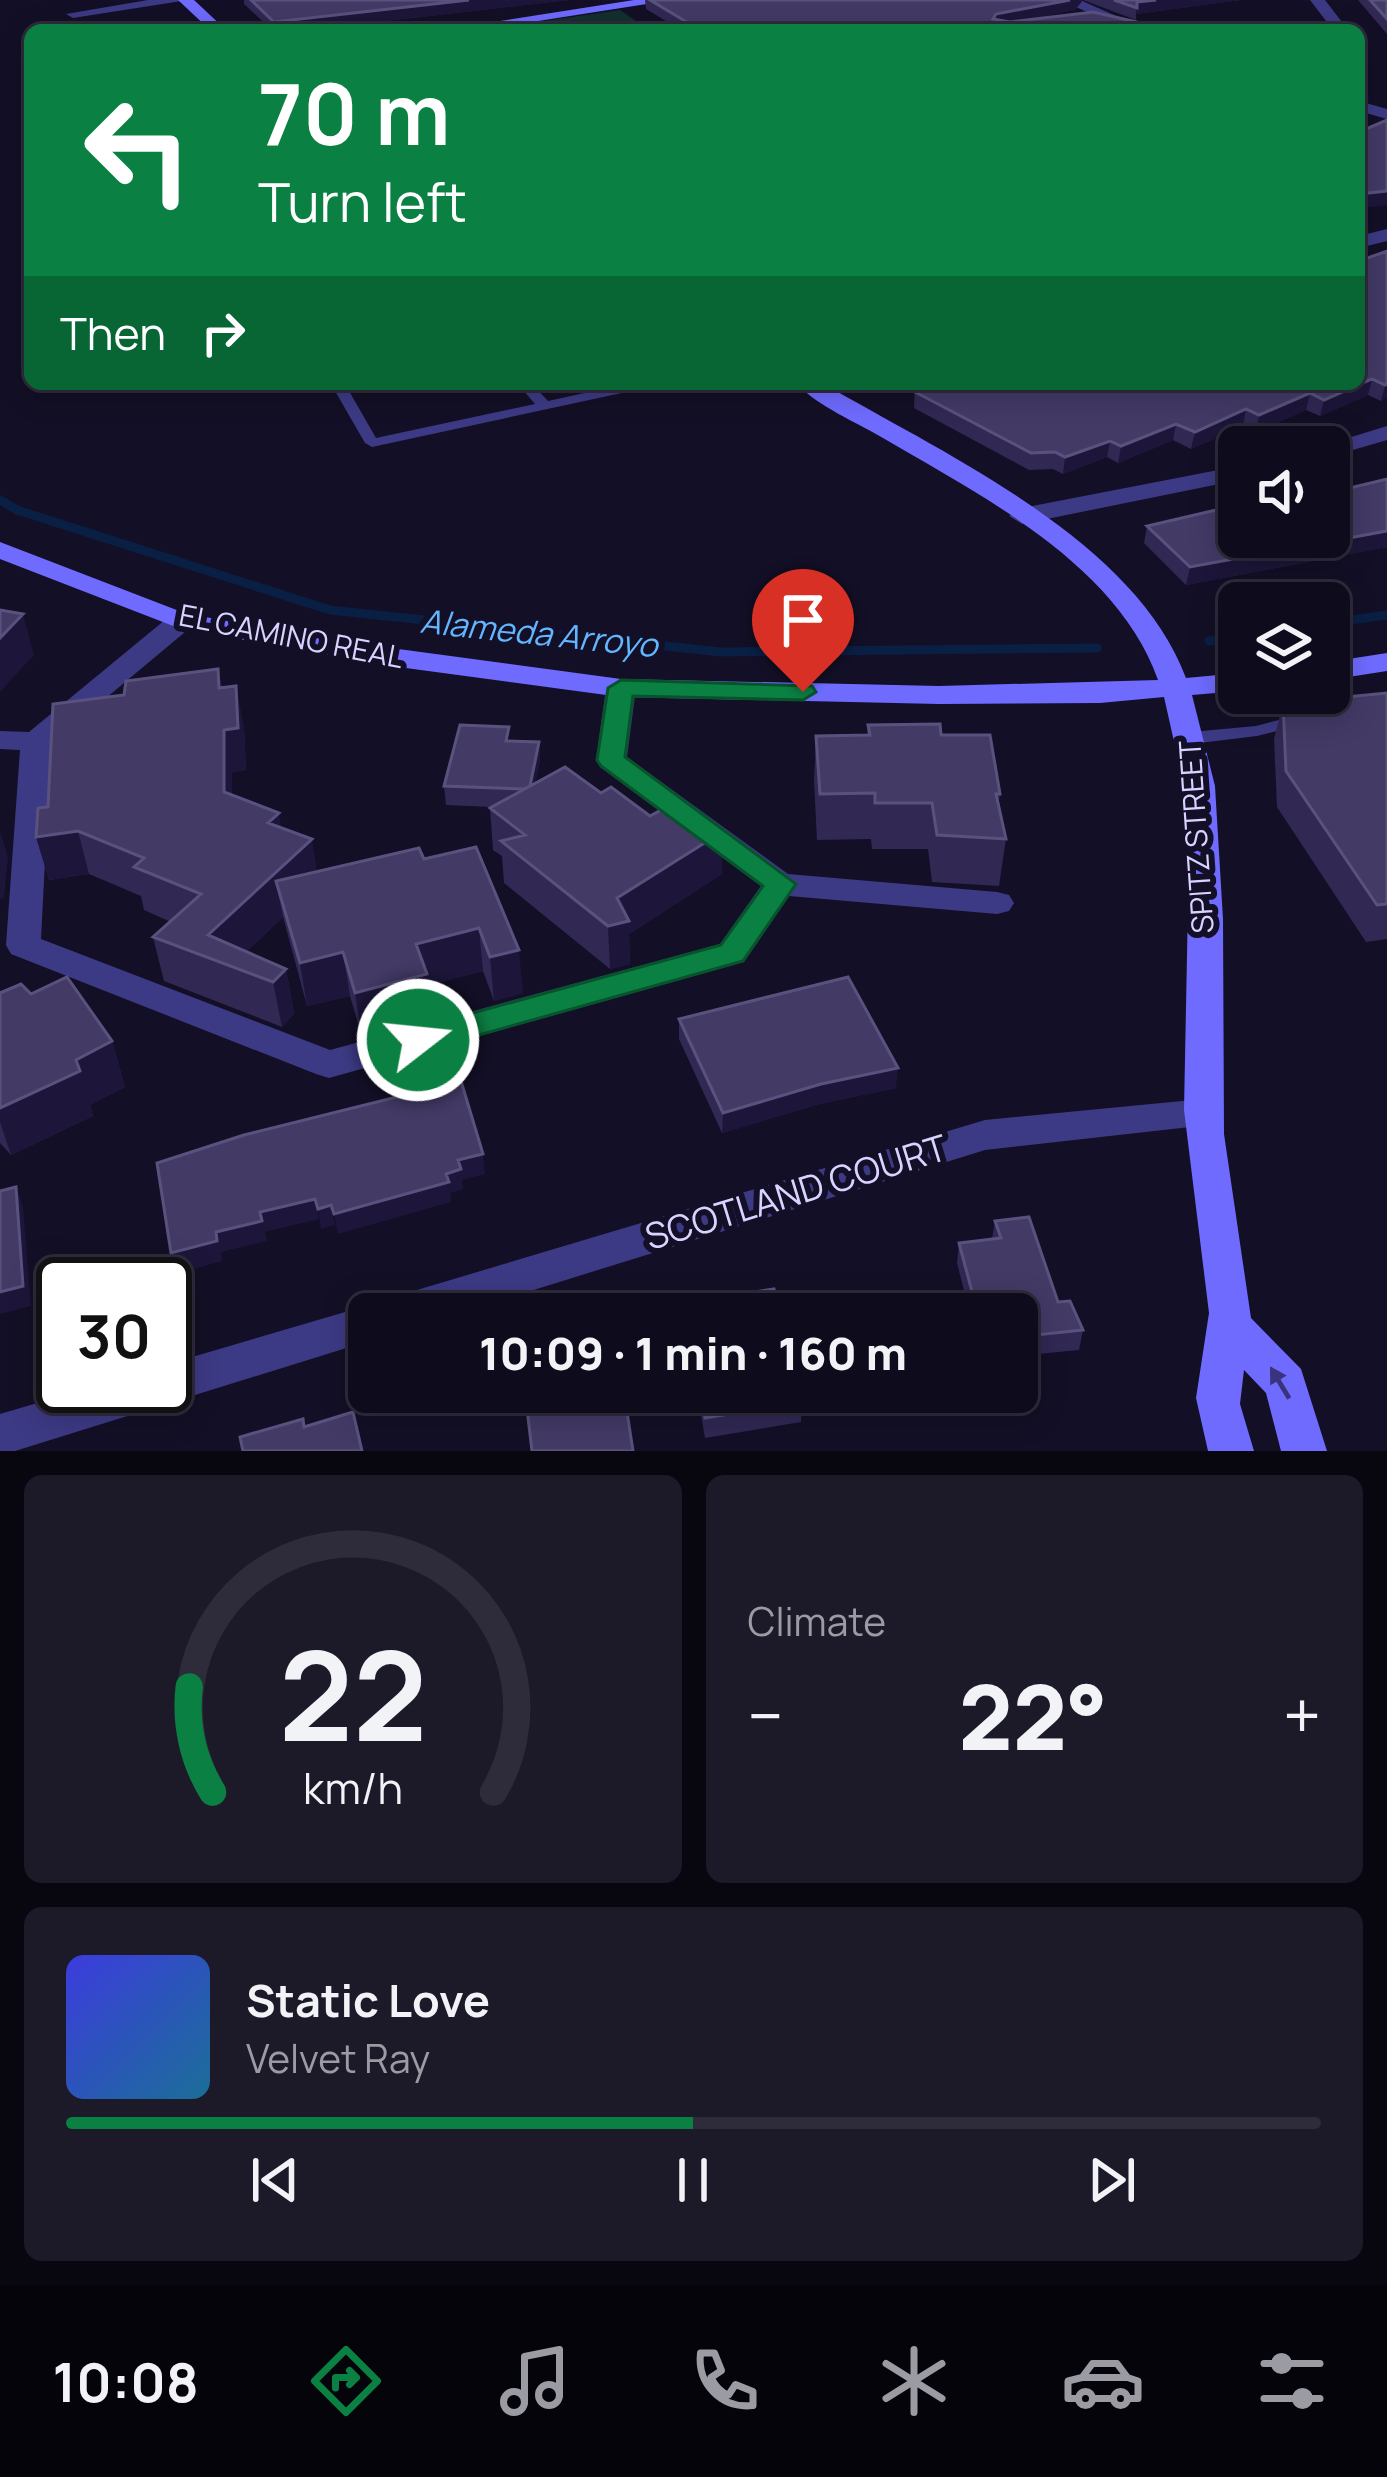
<!DOCTYPE html>
<meta charset="utf-8">
<style>
:root{--surface:#0e0b1c;--page:#1c1929;--text:#f1f3f6;--muted:#9b9ba3;--line:#2e2b3b;--accent:#0b8043}
body{margin:0;font-family:Manrope,sans-serif;background:var(--page);color:var(--text);height:100vh;display:flex;flex-direction:column;font-size:45px;white-space:nowrap}
*{box-sizing:border-box;margin:0}
p{font-size:39px;color:var(--muted)}
.icon{flex:none;width:66px;height:66px;fill:none;stroke:currentColor;stroke-width:2;stroke-linecap:round;stroke-linejoin:round}
.map{position:relative;height:1451px;overflow:hidden}
.details{display:flex;flex-direction:column;gap:24px;padding:24px;background:#08060f;flex:1}
.details>*{flex:none}
.banner{position:absolute;left:24px;top:24px;width:1341px;height:366px;border-radius:18px;box-shadow:0 6px 30px #0003,0 0 0 3px var(--line);background:#0b8043;color:#fff;overflow:hidden}
.buttons{position:absolute;left:1218px;top:426px;display:grid;gap:24px}
.buttons a{display:grid;place-items:center;width:132px;height:132px;border-radius:18px;background:var(--surface);box-shadow:0 6px 30px #0003,0 0 0 3px var(--line);font-size:60px}
.speed{position:absolute;left:36px;top:1257px;display:flex;gap:24px;font-size:60px;font-weight:700;text-align:center}
.speed>*{display:grid;place-content:center;width:156px;height:156px;border-radius:50%;background:var(--surface);box-shadow:0 6px 30px #0003,0 0 0 3px var(--line);line-height:1}
.speed .limit{border:6px solid #111;border-radius:18px;background:#fff;color:#111}
.pin{position:absolute;display:grid;place-items:center;width:102px;height:102px;color:#fff;margin:-123px -51px;border-radius:50% 50% 50% 0;rotate:-45deg;box-shadow:0 0 12px #0007}
.pin .icon{rotate:45deg}
.me{position:absolute;width:132px;margin:-66px;rotate:74deg;stroke-linejoin:round;filter:drop-shadow(0 0 9px #0008)}
.turn{display:flex;align-items:center;gap:42px;height:252px;padding:0 36px;font-size:54px}
.turn .icon{width:156px;height:156px;stroke-width:2.5}
.turn b{display:block;font-size:84px;line-height:102px}
.then{display:flex;align-items:center;height:114px;padding:0 36px;background:#0003;gap:24px;font-size:45px}
.big{font-size:90px;font-weight:800;line-height:1.1}
.details .tile{flex:1;display:flex;flex-direction:column;justify-content:center;gap:18px;min-width:0;padding:0 42px;border-radius:18px;background:var(--page)}
.details .dial{align-items:center;gap:0}
.dial svg{height:312px;overflow:visible;fill:none;stroke:var(--line);stroke-width:7;stroke-linecap:round;text-anchor:middle}
.dial text{fill:var(--text);stroke:none}
.song{display:flex;align-items:center;gap:36px}
.cover{width:144px;height:144px;border-radius:18px;background:linear-gradient(135deg,hsl(240 70% 55%),hsl(200 70% 35%))}
.played{height:12px;border-radius:6px;background:linear-gradient(90deg,var(--accent) 50%,var(--line) 50%)}
.keys{display:flex;justify-content:space-around;direction:ltr}
.heat{display:flex;justify-content:space-between;align-items:center;font-size:66px;direction:ltr}
.details .tiles{flex:1;display:grid;gap:24px;grid-template-columns:1fr 1fr}
.tile:last-child{grid-column:span 2}
.trip{position:absolute;left:348px;top:1293px;width:690px;height:120px;border-radius:18px;background:var(--surface);box-shadow:0 6px 30px #0003,0 0 0 3px var(--line);font-weight:800;line-height:120px;text-align:center}
.tabs{display:flex;height:192px;justify-content:space-around;align-items:center;background:#06040b;color:var(--muted)}
.tabs .icon{width:84px;height:84px}
.tabs .current{color:var(--accent)}
.tabs b{font-size:54px;color:var(--text)}
.map>svg:first-child{display:block}
.green{fill:#12302f}
.lines{fill:none;stroke-linecap:round;stroke-linejoin:round}
.stream{stroke:#0a1f44;stroke-width:9}
.lane{fill:#3d3a85;fill-rule:evenodd}
.street{fill:#3d3a85;fill-rule:evenodd}
.secondary{fill:#6f6bff;fill-rule:evenodd}
.wall{fill:#312854}
.shaded-wall{fill:#1d163a}
.building{fill:#433a66;stroke:#5a527e;stroke-width:3}
.oneway{fill:#38347d}
.route{fill:#0b8043;stroke:#07532c;stroke-width:3}
.labels{text-anchor:middle;stroke-width:12;stroke-linejoin:round;paint-order:stroke}
.street-label{font-size:30px;fill:#d9d4ff;stroke:#130f26}
.water-label{font-size:33px;font-style:italic;fill:#62b6ff;stroke:#130f26}
.near-street-label{font-size:36px;fill:#d9d4ff;stroke:#130f26}
</style>
<div class="map">
<svg width="1387" height="1451" viewBox="0 0 1387 1451">
<rect width="100%" height="100%" fill="#130f26"/>
<path class="green" d="M620,10L649,30H483Z"/>
<g class="lines">
<path class="stream" d="M0,500L17,510L330,610L721,652L1097,648
M1329,623L1387,615
M1209,641L1239,637"/>
<path class="lane" d="M331,384H345L376,438L535,404L518,384H532L548,401L626,384H652L645,388L372,447L365,443Z
M1298,715L1307,720L1304,724L1257,736L1191,744L1182,738L1191,732L1256,726Z"/>
<path class="street" d="M148,0H188L73,18L66,14Z
M1060,0H1080L1148,30H1128Z
M1310,0H1325L1348,30H1333Z
M1359,101L1387,109V119L1359,111Z
M1387,229V241L1359,248V236Z
M1387,426V440L1329,457V447H1319Z
M1239,466V480L1022,524L1009,516L1022,508Z
M181,613L195,621L191,627L51,744L41,939L330,1050L720,944L761,886L600,767L596,760L606,688L621,679L636,688L627,757L788,874L997,892L1009,895L1014,903L1009,911L997,914L789,896L744,962L329,1078L316,1074L11,954L6,945L20,750L0,749V731L29,732L171,615Z
M1203,1099L1217,1104L1222,1114L1217,1124L985,1150L456,1314H369V1341L15,1451H0V1414L95,1386H165V1365L369,1305L379,1308L382,1301L397,1296L985,1120Z"/>
<path class="secondary" d="M178,0H194L226,30H210Z
M634,0H672L481,30H442Z
M797,384H824C944,454 1135,540 1186,678L1239,673V691L1192,695L1215,786L1223,919L1224,1134L1251,1318L1301,1369L1327,1451H1281L1266,1393L1244,1370L1240,1404L1254,1451H1208L1196,1398L1209,1313L1184,1110L1189,852L1184,786L1164,697L1100,703L939,704L621,697L391,666L181,629L0,559V542L187,614L391,648L621,679L939,686L1158,680C1118,565 982,496 883,438C856,422 819,407 797,384Z
M1387,653V671L1329,680V662Z"/>
</g>
<path class="wall" d="M244,0H569L308,30H272L244,4Z
M645,0H1240L1136,14V20L1083,0L1075,10L1019,21L1136,30H681L646,9Z
M1358,0H1387V34Z
M1387,251V398L1381,401L1368,395L1320,416L1306,410L1256,432L1243,426L1191,449L1173,440L1118,463L1107,457L1063,474L1053,469L1029,470L914,408L915,384H1359Z
M1387,479V547L1186,585L1144,543L1147,526L1239,537Z
M218,669L222,688L244,728L246,770L232,772V796L281,828L317,871L424,859L476,847L523,993L494,1001L483,971L428,985L432,1018L362,1037L350,996L307,1006L283,917L246,952L286,969L294,1014L282,1027L164,981L153,937L171,922L144,910L141,896L89,874L49,880L36,837L48,807L124,695Z
M1387,693V939L1366,942L1277,807L1274,739L1283,703Z
M868,725L941,735L1000,794L998,806L1006,839L999,886L932,882L928,849H872L871,839L817,840L814,781L816,736L867,735Z
M510,741L539,742L540,760L535,783L601,793L650,816L722,832V874L629,934L630,964L610,969L504,883L502,856L493,850L490,808L492,807L446,805L444,786Z
M0,993L31,994L112,1041L125,1087L90,1105L93,1116L11,1155L0,1143Z
M679,1019L896,1088L819,1104L722,1133L679,1039Z
M995,1221L1058,1302L1083,1330L1079,1350L1017,1356V1314H970L957,1263L959,1243L992,1239Z
M697,1392H799L802,1402L801,1422L705,1438Z"/>
<path class="shaded-wall" d="M469,0H569L308,30H275L274,22Z
M1070,0H1083L1075,10L995,26L993,19L996,14Z
M1156,0H1240L1136,14L1137,2Z
M1137,22L1136,30H1098Z
M1387,191V205L1359,208V194Z
M1372,379L1368,395L1320,416L1324,400Z
M1387,384V398L1381,401L1385,385Z
M1310,393L1306,410L1256,432L1259,415Z
M1246,409L1243,426L1191,449L1195,432Z
M1176,424L1173,440L1118,463L1121,446Z
M1110,441L1107,457L1063,474L1065,457Z
M1387,531V547L1186,585L1190,567Z
M23,614L34,655L0,692V616Z
M218,669L226,710L236,686L244,728L246,770L232,772V835L224,792Z
M539,742L540,760L530,808L529,789Z
M279,813L286,857L268,823Z
M0,831L8,857L4,898L0,899Z
M78,831L89,874L49,880L36,837Z
M722,832V874L629,934L630,964L610,969L608,926L617,898Z
M312,839L319,883L276,881L283,917L231,966L208,935Z
M479,928L483,971L428,985L432,1018L362,1037L355,993L416,944Z
M519,950L523,993L494,1001L490,957Z
M343,952L350,996L307,1006L300,963Z
M286,969L294,1014L282,1027L273,982Z
M112,1041L125,1087L90,1105L93,1116L11,1155L0,1122V1108L76,1060Z
M898,1068L896,1088L819,1104L722,1133L723,1113L821,1084Z
M483,1154L485,1174L462,1180L463,1189L450,1193L451,1202L338,1234L334,1214L446,1174L458,1160Z
M16,1187L23,1207L31,1306L0,1314V1292Z
M315,1199L319,1219L265,1232L260,1212Z
M331,1205L335,1225L321,1229L318,1209Z
M262,1221L267,1241L221,1252L222,1261L176,1274L171,1253L216,1232Z"/>
<path class="building" d="M251,0H469L274,22Z
M650,0H1070L996,14L993,19L1010,22L1093,12L1137,22L1098,30H700Z
M1114,0H1156L1137,2V8Z
M1370,0H1387V19Z
M1387,120V191L1359,194V132Z
M1387,251V384L1385,385L1372,379L1324,400L1310,393L1259,415L1246,409L1195,432L1176,424L1121,446L1110,441L1065,457L1055,452L1031,453L915,392L929,388L922,384H1359V261Z
M1387,479V531L1190,567L1147,526L1216,510L1239,508V537H1329V493Z
M0,610L23,614L0,638Z
M218,669L219,688L236,686L238,728L224,730V792L279,813L268,823L312,839L208,935L286,969L273,982L153,937L201,894L134,867L144,858L78,831L36,837L38,808L48,807L53,704L124,695L126,681Z
M1387,693V904L1377,905L1286,771L1283,703Z
M940,724L941,735H990L1000,794H996L1006,839L937,835L932,803H875V793L820,794L816,736L870,735L868,725Z
M460,725L509,727L506,741L539,742L530,786L524,789L444,786Z
M565,767L601,793L611,787L650,816L679,800L722,832L617,898L629,921L608,926L501,841L525,835L490,808Z
M476,847L519,950L490,957L479,928L416,944L427,974L355,993L343,952L300,963L276,881L419,848L424,859Z
M67,977L112,1041L76,1060L80,1071L0,1108V993L21,984L31,994Z
M848,977L898,1068L821,1084L723,1113L679,1019Z
M461,1081L483,1154L458,1160L461,1169L446,1174L449,1182L334,1214L331,1205L318,1209L315,1199L260,1212L262,1221L216,1232L217,1241L171,1253L157,1163L244,1135Z
M16,1187L23,1286L0,1292V1191Z
M1029,1217L1058,1302L1070,1301L1083,1330L1017,1337V1314H978L959,1243L1001,1238L995,1221Z
M774,1289L781,1314H716L714,1302L729,1301L728,1296Z
M525,1392H624L633,1451H532Z
M701,1392H799L802,1402L705,1418Z
M353,1412L362,1451H243L240,1437L303,1419L304,1427Z"/>
<defs><path id="oneway-solid" d="M-6-.8H1V-3.2L6.5 0L1 3.2V.8H-6Z" transform="scale(3)"/></defs>
<use class="oneway" href="#oneway-solid" transform="translate(1280 1383) rotate(-121)"/>
<path class="route" d="M621,680L812,686L816,692L803,700L633,696L625,757L796,884L743,961L418,1052L407,1048L402,1040L407,1031L721,945L763,886L601,766L597,760L608,688Z"/>
<g class="labels">
<g class="street-label">
<text transform="translate(291 637) rotate(11)" y="10">EL CAMINO REAL</text>
<text transform="translate(1197 837) rotate(-94)" y="10">SPITZ STREET</text>
</g>
<g class="water-label">
<text transform="translate(539 633) rotate(6)" y="12">Alameda Arroyo</text>
</g>
<g class="near-street-label">
<text transform="translate(796 1192) rotate(-17)" y="13">SCOTLAND COURT</text>
</g>
</g>
</svg>
<div class="buttons">
<a><svg class="icon" aria-label="sound" viewBox="0 0 24 24"><path d="M4 9h4l5-4v14l-5-4H4zM17 9q2 3 0 6"/></svg></a>
<a><svg class="icon" aria-label="layers" viewBox="0 0 24 24"><path d="M12 4l9 5-9 5-9-5zM3 14l9 5 9-5"/></svg></a>
</div>
<div class="speed"><div class="limit">30</div></div>
<div class="pin" style="left:803px;top:692px;background:#d93025"><svg class="icon" aria-label="arrive" viewBox="0 0 24 24"><path d="M6 21V4h12l-3 4 3 4H6"/></svg></div>
<svg class="me" style="left:418px;top:1040px" viewBox="-20 -20 40 40"><circle r="17" fill="#0b8043" stroke="#fff" stroke-width="3"/><path d="M0-11L8 9 0 5-8 9z" fill="#fff"/></svg>
<div class="trip">10:09 · 1 min · 160 m</div>
<div class="banner">
<div class="turn"><svg class="icon" aria-label="left" viewBox="0 0 24 24"><path d="M17 20v-9H6M10 6l-5 5 5 5"/></svg><div><b>70 m</b>Turn left</div></div>
<div class="then">Then<svg class="icon" aria-label="right" viewBox="0 0 24 24"><path d="M7 20v-9h11M14 6l5 5-5 5"/></svg></div>
</div>
</div>
<section class="details">
<div class="tiles">
<div class="tile dial"><svg viewBox="0 0 100 80">
<path d="M14 69A42 42 0 1 1 86 69"/>
<path d="M14 69A42 42 0 0 1 8 42" stroke="#0b8043"/>
<text x="50" y="56" font-size="32" font-weight="700">22</text>
<text x="50" y="72" font-size="11">km/h</text>
</svg></div>
<div class="tile"><p>Climate</p>
<div class="heat"><a>−</a><b class="big">22°</b><a>+</a></div>
</div>
<div class="tile">
<div class="song"><i class="cover"></i><div><b>Static Love</b><p>Velvet Ray</p></div></div>
<div class="played"></div>
<div class="keys"><svg class="icon" aria-label="previous" viewBox="0 0 24 24"><path d="M18 5L8 12l10 7zM5 5v14"/></svg><svg class="icon" aria-label="pause" viewBox="0 0 24 24"><path d="M8 5v14M16 5v14"/></svg><svg class="icon" aria-label="next" viewBox="0 0 24 24"><path d="M6 5l10 7-10 7zM19 5v14"/></svg></div>
</div>
</div>
</section>
<nav class="tabs">
<b>10:08</b>
<svg class="icon current" aria-label="directions" viewBox="0 0 24 24"><path d="M12 3l9 9-9 9-9-9zM9 14v-3h6M13 9l2 2-2 2"/></svg>
<svg class="icon" aria-label="music" viewBox="0 0 24 24"><path d="M9 18V5l10-2v13"/><circle cx="6" cy="18" r="3"/><circle cx="16" cy="16" r="3"/></svg>
<svg class="icon" aria-label="phone" viewBox="0 0 24 24"><path d="M5 4h4l2 5-3 2q2 4 5 5l2-3 5 2v4C11 20 4 13 5 4z"/></svg>
<svg class="icon" aria-label="climate" viewBox="0 0 24 24"><path d="M12 3v18M4 7l16 10M4 17L20 7"/></svg>
<svg class="icon" aria-label="car" viewBox="0 0 24 24"><path d="M5 17H2v-5l4-1 3-4h7l3 4 3 1v5h-3M9 17h6M6 11h13"/><circle cx="7" cy="17" r="2"/><circle cx="17" cy="17" r="2"/></svg>
<svg class="icon" aria-label="filters" viewBox="0 0 24 24"><path d="M4 7h16M4 17h16"/><circle cx="9" cy="7" r="2"/><circle cx="15" cy="17" r="2"/></svg>
</nav>
